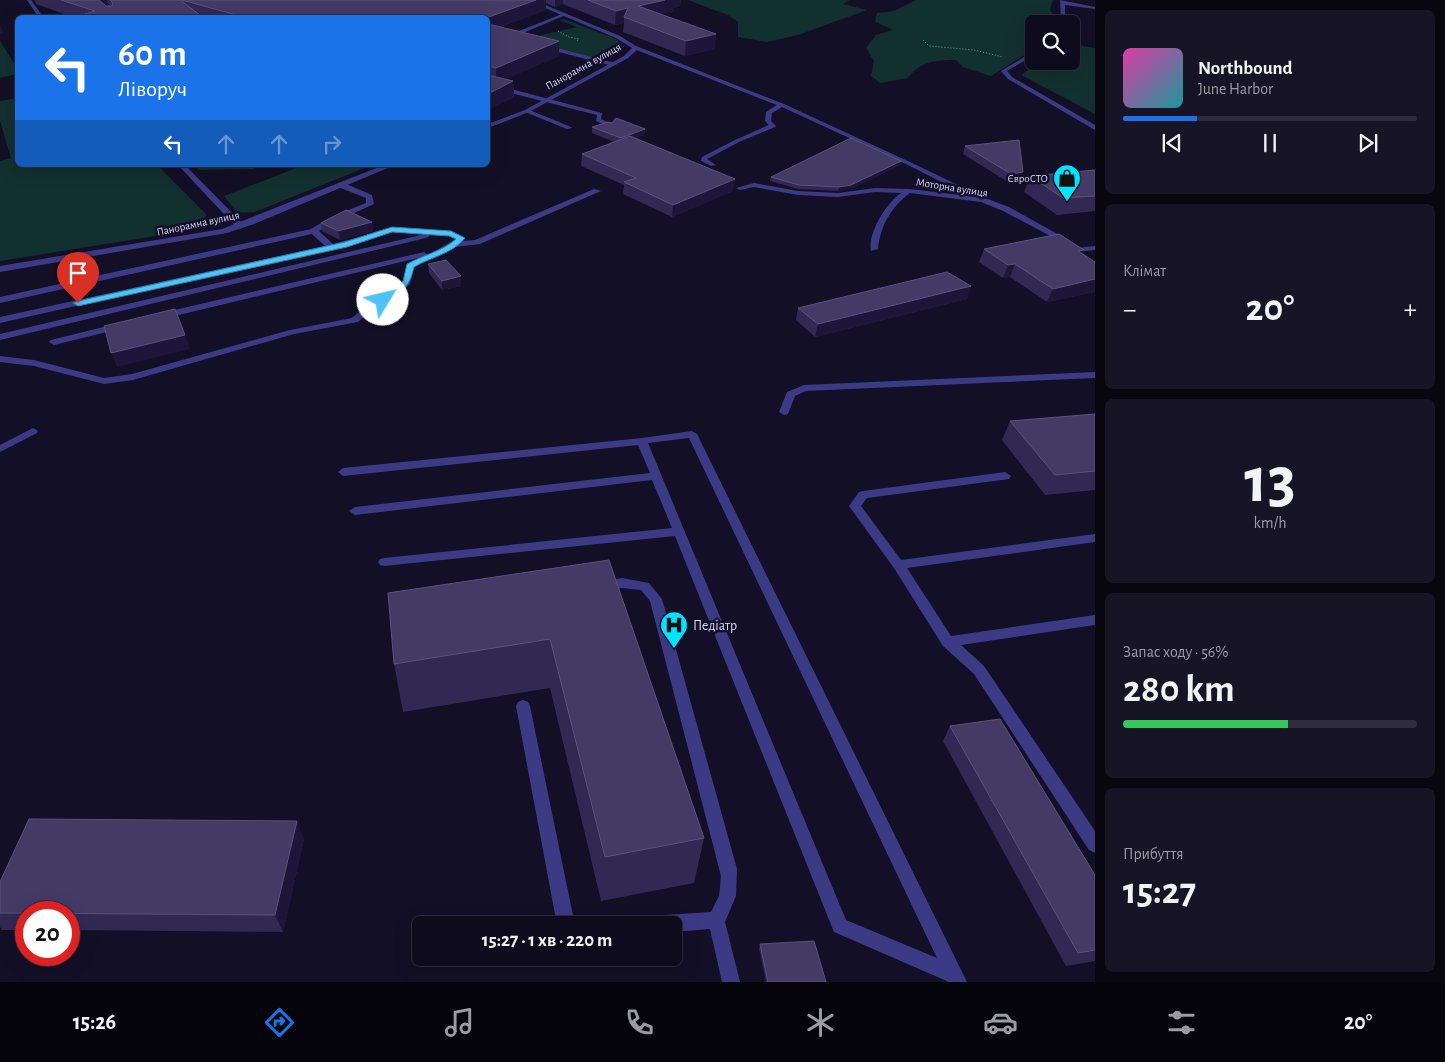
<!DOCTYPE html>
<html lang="uk">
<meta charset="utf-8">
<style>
:root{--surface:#0e0b1c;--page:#171425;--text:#f1f3f6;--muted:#9b9ba3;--line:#2e2b3b;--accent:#1a73e8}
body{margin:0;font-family:"Alegreya Sans",sans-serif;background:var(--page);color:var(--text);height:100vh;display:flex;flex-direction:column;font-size:19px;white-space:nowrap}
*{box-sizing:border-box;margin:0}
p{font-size:16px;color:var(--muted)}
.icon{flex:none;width:28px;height:28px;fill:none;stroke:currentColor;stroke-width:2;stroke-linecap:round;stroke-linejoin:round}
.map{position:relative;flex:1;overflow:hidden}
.drawer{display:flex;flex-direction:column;gap:10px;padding:10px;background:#08060f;width:350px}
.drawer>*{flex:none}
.hud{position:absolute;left:15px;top:15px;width:475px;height:152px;border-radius:8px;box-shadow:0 5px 20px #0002,0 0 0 1px var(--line);background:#1a73e8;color:#fff;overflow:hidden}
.tools{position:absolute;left:1025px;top:15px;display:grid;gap:10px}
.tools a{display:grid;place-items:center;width:55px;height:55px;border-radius:8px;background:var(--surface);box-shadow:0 5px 20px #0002,0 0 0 1px var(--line);font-size:25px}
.speed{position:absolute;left:15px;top:901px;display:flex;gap:10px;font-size:25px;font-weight:700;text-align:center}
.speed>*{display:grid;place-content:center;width:65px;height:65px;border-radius:50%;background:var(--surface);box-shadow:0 5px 20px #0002,0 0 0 1px var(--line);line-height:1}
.speed .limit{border:8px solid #d22;background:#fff;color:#111}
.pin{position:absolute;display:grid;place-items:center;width:42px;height:42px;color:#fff;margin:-51px -21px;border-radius:50% 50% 50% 0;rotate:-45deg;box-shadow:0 0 5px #0007}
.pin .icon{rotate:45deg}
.me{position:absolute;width:55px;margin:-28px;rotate:54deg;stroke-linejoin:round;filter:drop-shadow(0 0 4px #0008)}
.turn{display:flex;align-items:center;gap:18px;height:105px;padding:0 20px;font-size:22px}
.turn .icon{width:65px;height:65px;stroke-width:2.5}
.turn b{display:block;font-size:35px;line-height:42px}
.lanes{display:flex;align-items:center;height:48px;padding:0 20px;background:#0003;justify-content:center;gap:25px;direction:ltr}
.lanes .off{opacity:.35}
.big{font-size:38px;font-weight:700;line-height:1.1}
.drawer .card{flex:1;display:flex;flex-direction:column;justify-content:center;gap:8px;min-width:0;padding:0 18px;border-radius:8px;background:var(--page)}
.drawer .dial{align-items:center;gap:0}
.dial b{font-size:65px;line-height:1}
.song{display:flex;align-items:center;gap:15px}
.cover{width:60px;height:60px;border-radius:8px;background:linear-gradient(135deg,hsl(320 70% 55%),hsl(180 70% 35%))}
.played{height:5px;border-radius:2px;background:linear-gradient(90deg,var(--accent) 25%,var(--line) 25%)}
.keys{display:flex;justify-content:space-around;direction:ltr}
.heat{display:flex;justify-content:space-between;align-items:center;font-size:28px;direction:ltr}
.charge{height:8px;border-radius:4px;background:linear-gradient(90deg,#34c759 56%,var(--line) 0)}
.trip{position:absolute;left:412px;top:916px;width:270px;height:50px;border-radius:8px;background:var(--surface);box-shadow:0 5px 20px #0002,0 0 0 1px var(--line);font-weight:700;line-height:50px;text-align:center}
.tab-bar{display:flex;height:80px;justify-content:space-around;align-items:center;background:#06040b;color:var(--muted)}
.tab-bar .icon{width:35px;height:35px}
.tab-bar .active{color:var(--accent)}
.tab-bar b{font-size:22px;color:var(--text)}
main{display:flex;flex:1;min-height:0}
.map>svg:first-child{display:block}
.green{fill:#12302f}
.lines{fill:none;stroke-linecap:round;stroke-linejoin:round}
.path{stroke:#2fb8b0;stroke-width:1;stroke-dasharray:1 2;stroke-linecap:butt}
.lane{fill:#3d3a85;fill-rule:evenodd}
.street{fill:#3d3a85;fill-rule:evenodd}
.wall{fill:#312854}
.shaded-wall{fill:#1d163a}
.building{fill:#433a66;stroke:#5a527e}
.route{fill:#4fc3f7;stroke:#337fa1}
.labels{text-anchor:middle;stroke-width:5;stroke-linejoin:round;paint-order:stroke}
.far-street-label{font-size:11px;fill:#d9d4ff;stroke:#130f26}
.far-poi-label{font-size:11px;fill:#d9d4ff;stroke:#130f26;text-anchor:end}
.poi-label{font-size:14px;fill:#d9d4ff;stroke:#130f26;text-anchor:start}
</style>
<main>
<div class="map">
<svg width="1095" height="982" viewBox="0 0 1095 982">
<rect width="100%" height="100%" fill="#130f26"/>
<path class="green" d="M688,0H850L843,4L867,10L798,35L767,42L738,37V22L728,15Z
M916,0H1053L1050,10L1056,19L1054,24H1034V49L991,76L963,67L956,60C936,60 921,61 908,78L880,83L871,76L874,61L866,48L876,35L893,30L875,22L877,13L894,11Z
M564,19L616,39L621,43L622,49L614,57L594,58L520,40L577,27L559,20Z
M0,41L17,68V74L0,78Z
M1071,44L1095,48V114L1021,75L1042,61H1071Z
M17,98L18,165H157L207,215L193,230L0,261V161L11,158L0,121V101Z
M196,165H263L253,169L198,170Z
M304,165H372L255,212L237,213L224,196Z"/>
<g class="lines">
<path class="path" d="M558,31L569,37L579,39L577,41
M923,40L929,46L974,50L1003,57"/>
<path class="lane" d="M27,0H31L44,18H39Z
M1060,0L1095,7V9L1065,5V24H1061Z
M562,14L566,15L518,35L514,37L515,40H511L508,37L514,33Z
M545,45L615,63L616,64L613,66L543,48Z
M636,46L784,104L912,163L985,198L1009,207L1063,237L1056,239L1003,211L981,202L910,193C892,206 880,226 878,249L871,251C867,234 887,202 901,193L875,192L838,197L798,195L754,187L740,190L736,188L754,183L798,191L838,193L875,188L909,189L969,196L908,165L782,107L772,113L771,121L776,126L775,127L739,142L707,159L716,165L711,166L701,161L702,157L735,140L769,125L765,121L766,112L777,105L634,49Z
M1034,51V55L1007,71L1012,77L1095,125V130L1008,79L1001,71Z
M488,83L602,113L601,119L614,125L611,127L596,121L597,115L488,87Z
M527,109L571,127L572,128L567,129L525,112L524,111Z
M178,165H185L243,224V228H237Z
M338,183H344L372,195L374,204L330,224L319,231L333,244L392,228L451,231L464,237L465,239L463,241L475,240L594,189L601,191L480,244L455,247L419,264L414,267L410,284L398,295L371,311L358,322L294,334L133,380L104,384L34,366L0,362V356L34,360L104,378L132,374L290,330L352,318L365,307L392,291L403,281L407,264L422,257L162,319L158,316L162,313L424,252L428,255L456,239L449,235L428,234L430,236L426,238L0,340V334L425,234L392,232L331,249L0,323V317L325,246L312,234L0,303V297L311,229L331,217L366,203V198L338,187Z
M1095,246V250L1076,252L1072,250L1076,248Z
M120,323L125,326L123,328L54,345L49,342L51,340Z
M1095,372V378L806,391L795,396L788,414L784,415L779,412L787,392L804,385Z
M33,428L38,431L37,433L0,452V445Z
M692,431L697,434L967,982H949L834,932L675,536L384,566L380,565L378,562L380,559L384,558L672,528L652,480L355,515L349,511L355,507L650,473L638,445L343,476L338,472L343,468L642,438ZM689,438L937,958L846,920L648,443Z
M1005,472L1011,476L1009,479L867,498L861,506L901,560L1095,534V542L907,568L951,636L1095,615V625L961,645L984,666L1095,831V853L1089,850L974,674L943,646L894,568L849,506L859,492L863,491Z
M622,578L649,583L662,599L737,869L736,896L725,922L740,982H722L710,929L674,932V925H641L644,919L650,916L711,912L719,896L721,876L650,601L641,590L622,588L602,591L598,589L596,586L598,583Z
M523,700L528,702L530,706L575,925H557L516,706L518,702Z"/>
<path class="street" d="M526,0H533L620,36L639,48L628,58L529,112L488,128V124L525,110L624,56L632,48L616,38Z
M384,165H395L254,224L227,233L0,272V266L222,229Z"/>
</g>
<path class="wall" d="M35,0H681L680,6L674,8L673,12L661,14L716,34L714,49L685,56L623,32L624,23L615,25L563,4L555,7L546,3V10L500,27L559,41V56L505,79L513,81L514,97L488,110V18H76L36,4Z
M592,127L645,129L644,135L635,138L733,191L672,217L623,194L624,185L581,166L582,154L614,142L592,133Z
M1019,140L1020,180L1008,182L963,154L965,146Z
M901,161L900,165L851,189L838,191L798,189L770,181L771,177Z
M1095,170V211L1057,215L1024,192L1030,176Z
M321,223L373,231L340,240L322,231Z
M984,249L1083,254L1095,262V292L1047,302L1010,277L1003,278L979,262Z
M428,264L461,276V286L442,290L429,273Z
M971,286L967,299L815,337L796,320L798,308Z
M1095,414V490L1045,495L1002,440L1010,421Z
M609,560L704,838L694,883L601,901L550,688L403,712L394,664Z
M950,726L1095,875V961L1066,966L943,741Z
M304,839L283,932L69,930V912H26V930H2L0,927V882Z
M760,944L826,982H766L759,949Z"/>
<path class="shaded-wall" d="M96,0H107L109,6L99,10Z
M536,0H546V10L488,31V18H486Z
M555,0H563V4L555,7Z
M665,0H681L680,6L674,8L673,12L637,20L638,6Z
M628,8L624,17V23L615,25L616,11Z
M0,27H1L4,34H0Z
M716,34L714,49L685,56L686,41Z
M559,41V56L496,83V68Z
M513,81L514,97L488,110V94Z
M645,129L644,135L620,144L621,138Z
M901,161L900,165L851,189L838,191L839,187Z
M1023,172L1020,180L1008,182L1011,174Z
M735,179L733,191L672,217L673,205Z
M372,222L373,231L340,240L338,231Z
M1084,250L1079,263L1078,251Z
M1015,264L1010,277L1003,278L1008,265Z
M461,276V286L442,290V281Z
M1095,279V292L1047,302L1053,289Z
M971,286L967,299L815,337L818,324Z
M185,335L190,349L117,367L111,353Z
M297,821L304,839L283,932L275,915Z"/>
<path class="building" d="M61,0H99L106,6H112L113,3L110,0H180L204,18H98L85,14L95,11Z
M182,0H536L486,18H301L291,15L283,18H247Z
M588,0H665L638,6L716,34L686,41L624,17L628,8L616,11Z
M488,24L559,41L496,68L488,66Z
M488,75L513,81L488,94Z
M616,118L645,129L621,138L592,127L608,122L612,123Z
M630,136L735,179L673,205L624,182L636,178L582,154Z
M851,138L901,161L851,185L839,187L799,185L771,177Z
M1019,140L1023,172L1011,174L965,146Z
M1095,170V196L1063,198L1030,176Z
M346,210L372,222L338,231L321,223Z
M1059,234L1084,250L1078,251L1095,262V279L1053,289L1015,264L1008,265L984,249Z
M446,260L461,276L442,281L428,264Z
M947,272L971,286L818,324L798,308Z
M175,309L185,335L111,353L104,326Z
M1095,414V471L1055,475L1010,421Z
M609,560L704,838L605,857L550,639L394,664L388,593Z
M1000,719L1095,875V950L1078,953L950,726Z
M29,819L297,821L275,915L0,913V882Z
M814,941L826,982H768L760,944Z"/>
<path class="route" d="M392,227L451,231L465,238C452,254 431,257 414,267C410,285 402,296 383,302L379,300L380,298L392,291L403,281L407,264C423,255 443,251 456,239L449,236L392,232L347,247L78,306L73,303L78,301L345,242Z"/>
<defs>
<g id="shop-pin" transform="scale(1.4375)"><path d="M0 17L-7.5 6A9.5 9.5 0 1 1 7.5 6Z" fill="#00e5ff" stroke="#130f26"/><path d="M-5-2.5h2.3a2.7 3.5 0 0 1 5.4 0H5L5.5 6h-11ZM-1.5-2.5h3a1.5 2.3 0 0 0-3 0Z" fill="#111"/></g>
<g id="hospital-pin" transform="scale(1.4375)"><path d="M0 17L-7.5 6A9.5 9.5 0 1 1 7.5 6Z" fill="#00e5ff" stroke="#130f26"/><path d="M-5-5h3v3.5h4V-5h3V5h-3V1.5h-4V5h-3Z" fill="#111"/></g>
</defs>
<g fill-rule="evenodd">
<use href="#shop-pin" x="1067" y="178"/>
<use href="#hospital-pin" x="674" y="625"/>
</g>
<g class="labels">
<g class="far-street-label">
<text transform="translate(583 66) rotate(-29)" y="4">Панорамна вулиця</text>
<text transform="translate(952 187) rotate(9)" y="4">Моторна вулиця</text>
<text transform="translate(198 223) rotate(-12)" y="4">Панорамна вулиця</text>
</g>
<g class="far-poi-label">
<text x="1048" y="182">ЄвроСТО</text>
</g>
<g class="poi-label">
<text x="693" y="630">Педіатр</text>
</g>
</g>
</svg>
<div class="tools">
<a><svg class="icon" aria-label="search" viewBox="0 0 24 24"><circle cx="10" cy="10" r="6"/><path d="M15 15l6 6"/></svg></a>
</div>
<div class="speed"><div class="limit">20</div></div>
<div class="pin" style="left:78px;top:303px;background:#d93025"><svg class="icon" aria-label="arrive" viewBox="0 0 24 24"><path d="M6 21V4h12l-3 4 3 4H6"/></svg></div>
<svg class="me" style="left:383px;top:300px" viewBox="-20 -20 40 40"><circle r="19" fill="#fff"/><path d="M0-13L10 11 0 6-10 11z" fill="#4fc3f7"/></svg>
<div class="trip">15:27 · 1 хв · 220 m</div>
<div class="hud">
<div class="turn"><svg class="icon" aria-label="left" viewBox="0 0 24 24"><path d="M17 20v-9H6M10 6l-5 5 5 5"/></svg><div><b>60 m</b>Ліворуч</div></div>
<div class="lanes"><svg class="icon" aria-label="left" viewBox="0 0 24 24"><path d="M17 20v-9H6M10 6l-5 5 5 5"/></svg><svg class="icon off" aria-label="ahead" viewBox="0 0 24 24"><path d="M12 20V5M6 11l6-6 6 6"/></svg><svg class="icon off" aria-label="ahead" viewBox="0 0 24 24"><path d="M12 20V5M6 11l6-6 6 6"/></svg><svg class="icon off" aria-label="right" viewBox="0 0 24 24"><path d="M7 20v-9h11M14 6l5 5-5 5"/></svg></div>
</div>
</div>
<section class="drawer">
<div class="card">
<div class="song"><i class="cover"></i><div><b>Northbound</b><p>June Harbor</p></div></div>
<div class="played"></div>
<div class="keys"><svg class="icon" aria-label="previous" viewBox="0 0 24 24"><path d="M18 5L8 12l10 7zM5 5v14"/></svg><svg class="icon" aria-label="pause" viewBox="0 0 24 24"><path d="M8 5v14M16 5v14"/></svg><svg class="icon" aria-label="next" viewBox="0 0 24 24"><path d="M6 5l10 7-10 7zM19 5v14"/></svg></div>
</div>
<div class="card"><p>Клімат</p>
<div class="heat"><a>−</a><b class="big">20°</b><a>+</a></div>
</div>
<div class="card dial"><b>13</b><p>km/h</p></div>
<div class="card"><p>Запас ходу · 56%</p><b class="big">280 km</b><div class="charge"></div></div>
<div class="card"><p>Прибуття</p><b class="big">15:27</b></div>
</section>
</main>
<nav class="tab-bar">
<b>15:26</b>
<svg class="icon active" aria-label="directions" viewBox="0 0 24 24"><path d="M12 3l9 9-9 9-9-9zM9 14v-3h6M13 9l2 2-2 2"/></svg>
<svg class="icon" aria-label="music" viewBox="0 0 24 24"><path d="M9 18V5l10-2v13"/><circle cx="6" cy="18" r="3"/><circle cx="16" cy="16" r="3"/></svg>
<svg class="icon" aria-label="phone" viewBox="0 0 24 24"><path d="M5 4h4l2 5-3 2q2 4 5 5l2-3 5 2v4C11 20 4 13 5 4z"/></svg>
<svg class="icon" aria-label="climate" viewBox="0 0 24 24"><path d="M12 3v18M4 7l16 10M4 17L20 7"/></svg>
<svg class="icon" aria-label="car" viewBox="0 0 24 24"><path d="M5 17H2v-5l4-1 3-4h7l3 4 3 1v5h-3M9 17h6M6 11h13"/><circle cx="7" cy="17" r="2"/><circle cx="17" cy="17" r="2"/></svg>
<svg class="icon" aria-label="filters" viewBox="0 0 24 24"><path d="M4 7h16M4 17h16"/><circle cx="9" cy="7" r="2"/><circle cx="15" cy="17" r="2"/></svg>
<b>20°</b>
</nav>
